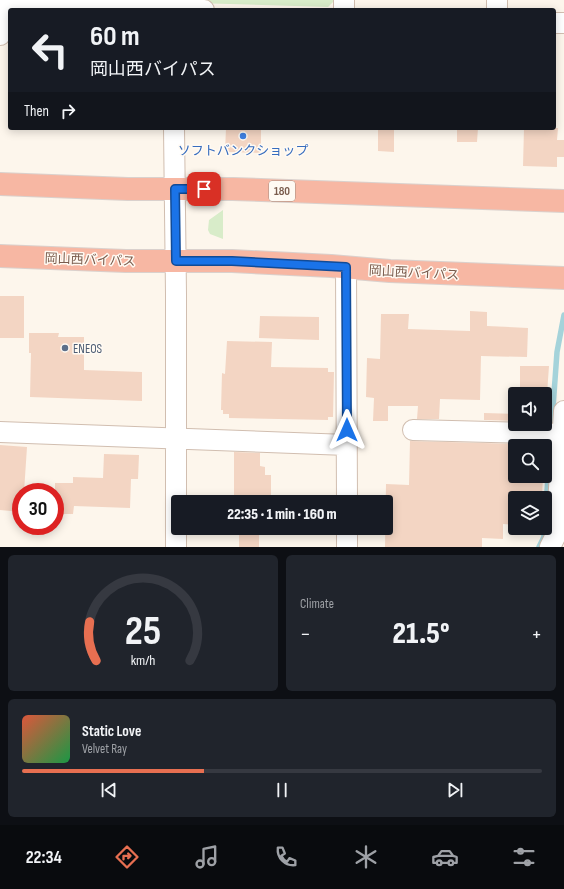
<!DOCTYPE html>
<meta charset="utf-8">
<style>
:root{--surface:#171b24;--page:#20242c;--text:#f1f3f6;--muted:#9ea1a6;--line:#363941;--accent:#e76f51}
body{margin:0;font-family:"Sofia Sans Condensed","Noto Sans JP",sans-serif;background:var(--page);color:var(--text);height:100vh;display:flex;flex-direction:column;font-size:15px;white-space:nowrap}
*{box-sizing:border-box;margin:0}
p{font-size:13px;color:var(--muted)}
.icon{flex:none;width:22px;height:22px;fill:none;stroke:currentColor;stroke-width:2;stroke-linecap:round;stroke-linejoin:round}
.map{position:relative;height:547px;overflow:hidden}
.details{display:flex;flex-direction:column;gap:8px;padding:8px;background:#0d0f14;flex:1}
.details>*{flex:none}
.guide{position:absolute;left:8px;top:8px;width:548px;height:122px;border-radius:4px;box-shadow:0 2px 10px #0003;background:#171b24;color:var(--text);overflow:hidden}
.fabs{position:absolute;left:508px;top:387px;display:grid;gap:8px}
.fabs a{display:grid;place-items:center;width:44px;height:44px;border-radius:4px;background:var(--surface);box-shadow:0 2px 10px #0003;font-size:20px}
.speed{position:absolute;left:12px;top:483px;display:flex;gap:8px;font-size:20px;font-weight:700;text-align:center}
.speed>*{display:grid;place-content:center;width:52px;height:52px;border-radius:50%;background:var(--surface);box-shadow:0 2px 10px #0003;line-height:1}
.speed .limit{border:6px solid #d22;background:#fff;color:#111}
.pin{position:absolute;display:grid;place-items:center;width:34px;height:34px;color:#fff;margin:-17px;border-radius:8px;box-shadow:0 2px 6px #0006}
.me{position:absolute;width:44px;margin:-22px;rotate:0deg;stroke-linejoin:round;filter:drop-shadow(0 0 3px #0008)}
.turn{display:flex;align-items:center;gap:14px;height:84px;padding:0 16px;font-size:18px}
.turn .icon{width:52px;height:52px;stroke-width:2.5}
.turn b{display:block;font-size:28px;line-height:34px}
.then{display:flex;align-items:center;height:38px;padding:0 16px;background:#0003;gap:8px;font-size:15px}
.big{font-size:30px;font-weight:800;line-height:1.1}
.details .widget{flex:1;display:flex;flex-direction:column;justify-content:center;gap:6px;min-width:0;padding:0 14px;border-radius:6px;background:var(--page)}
.details .dial{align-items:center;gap:0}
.dial svg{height:104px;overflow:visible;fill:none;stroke:var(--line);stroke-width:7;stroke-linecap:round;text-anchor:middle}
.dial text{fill:var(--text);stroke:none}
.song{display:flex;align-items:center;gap:12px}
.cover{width:48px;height:48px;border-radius:6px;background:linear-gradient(135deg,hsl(10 70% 55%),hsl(140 70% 35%))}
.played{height:4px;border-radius:2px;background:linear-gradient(90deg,var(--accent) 35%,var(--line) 35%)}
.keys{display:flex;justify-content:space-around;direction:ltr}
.heat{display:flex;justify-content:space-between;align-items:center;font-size:22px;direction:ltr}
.details .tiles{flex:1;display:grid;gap:8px;grid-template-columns:1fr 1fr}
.widget:last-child{grid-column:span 2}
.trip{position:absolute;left:171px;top:495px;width:222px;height:40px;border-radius:4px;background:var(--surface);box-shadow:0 2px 10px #0003;font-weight:800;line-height:40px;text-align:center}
.menu{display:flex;height:64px;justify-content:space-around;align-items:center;background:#090b0e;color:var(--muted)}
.menu .icon{width:28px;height:28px}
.menu .active{color:var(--accent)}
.menu b{font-size:18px;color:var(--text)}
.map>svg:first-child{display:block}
.green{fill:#d8ecc9}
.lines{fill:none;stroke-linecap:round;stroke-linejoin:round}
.stream{stroke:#a5d3da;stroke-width:5.5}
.building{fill:#f3d5c3}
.minor-casing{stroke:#d1beb0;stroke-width:22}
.highway-casing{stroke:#dad1cd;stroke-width:24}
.minor{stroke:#fff;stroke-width:20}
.highway{stroke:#f7b7a3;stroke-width:22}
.route-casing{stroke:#114b97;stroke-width:10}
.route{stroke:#1a73e8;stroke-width:7}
.shop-dot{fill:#3f7fe0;stroke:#fffaf3;stroke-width:1.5}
.service-dot{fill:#5c6f8a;stroke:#fffaf3;stroke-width:1.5}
.labels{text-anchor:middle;stroke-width:3;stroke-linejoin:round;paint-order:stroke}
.shield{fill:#fffaf3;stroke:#a28b7f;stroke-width:1}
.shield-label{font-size:12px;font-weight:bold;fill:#7a5c4d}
.shop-label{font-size:13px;fill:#366cbe;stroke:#fffaf3}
.street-label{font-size:13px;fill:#7a5c4d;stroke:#fffaf3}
.service-label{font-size:13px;fill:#4e5e75;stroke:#fffaf3;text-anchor:start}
</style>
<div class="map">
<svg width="564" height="547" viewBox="0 0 564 547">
<rect width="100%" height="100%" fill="#fdf6ec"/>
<path class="green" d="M192,0H335L328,7L194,3Z
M223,210V239L210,234L208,230L209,220Z"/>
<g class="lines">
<path class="stream" d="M545,519L557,352L564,315
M539,547L544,537V528"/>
</g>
<path class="building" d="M226,128H261V153L225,152Z
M378,128H394V152L378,151Z
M457,128H478L477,142H457Z
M524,128H558L557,140H564V157H557V167L523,166Z
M0,296H24V338H0Z
M470,311L487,312V326L528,328L527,357L481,356L480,400L440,399L439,419H417L418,406H388V421H373L374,398L366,397L367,358L380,359L381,314H409L408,329L470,331Z
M260,316L319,317V340L259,338Z
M29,333H59L58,337H84V370L142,372V401L30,397L31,353H29Z
M227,341L272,342L271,367L328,368V372H334L333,417H328V420L229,418V414H223V410H221L222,373L225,374Z
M520,366H549L547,394H520Z
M484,413L515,414V421L484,420Z
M410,441L523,444V446H515V476H543L542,498H515V525L503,524V539L482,538V547H385L386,484L409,485Z
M0,445L27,447L24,492H21V512L0,510Z
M234,452L260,453V466L265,467V475H271V502H224V496H234Z
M104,454L139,455L138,479H131L130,508L74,506L73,514H55V483H73V477L103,478Z
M224,528H259V547H239V534H224Z"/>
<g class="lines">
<g class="minor-casing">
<path id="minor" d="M344,0V10
M497,0V10
M3,3L204,10
M554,23H564
M0,35L3,0
M174,128L176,294V547
M346,267L347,502
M413,430L562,434
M0,432L347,445
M347,528V547
M550,547L556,535L564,411"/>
</g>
<g class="highway-casing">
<path id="highway" d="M0,184L128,189H233L564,201
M0,256L126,261H232L331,266L390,271L564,278"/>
</g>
<use href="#minor" class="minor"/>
<use href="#highway" class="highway"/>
</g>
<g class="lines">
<g class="route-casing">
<path id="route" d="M204,189H175L176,261H232L346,267L347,430"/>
</g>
<use href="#route" class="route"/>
</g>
<circle class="shop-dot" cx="243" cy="136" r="4"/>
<circle class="service-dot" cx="65" cy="348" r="4"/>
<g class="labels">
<rect class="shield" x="269" y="181" width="26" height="20" rx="3"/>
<g class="shield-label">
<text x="282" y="195">180</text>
</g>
<g class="shop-label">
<text x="243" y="155">ソフトバンクショップ</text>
</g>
<g class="street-label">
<text transform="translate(90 259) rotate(2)" y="5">岡山西バイパス</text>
<text transform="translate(414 272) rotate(3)" y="5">岡山西バイパス</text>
</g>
<g class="service-label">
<text x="73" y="353">ENEOS</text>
</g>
</g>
</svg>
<div class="fabs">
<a><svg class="icon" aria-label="sound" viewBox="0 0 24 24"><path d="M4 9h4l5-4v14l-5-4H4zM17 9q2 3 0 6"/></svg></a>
<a><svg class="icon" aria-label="search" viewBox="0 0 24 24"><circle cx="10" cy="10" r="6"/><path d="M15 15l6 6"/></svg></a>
<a><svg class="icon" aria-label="layers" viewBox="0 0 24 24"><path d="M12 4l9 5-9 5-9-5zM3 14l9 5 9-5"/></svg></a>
</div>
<div class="speed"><div class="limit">30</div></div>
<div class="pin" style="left:204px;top:189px;background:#d93025"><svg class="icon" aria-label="arrive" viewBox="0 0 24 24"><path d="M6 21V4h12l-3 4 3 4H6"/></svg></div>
<svg class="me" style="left:347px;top:430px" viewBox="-20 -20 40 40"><path d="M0-17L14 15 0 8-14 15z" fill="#1a73e8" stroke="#fff" stroke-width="4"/></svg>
<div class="trip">22:35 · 1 min · 160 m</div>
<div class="guide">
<div class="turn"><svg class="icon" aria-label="left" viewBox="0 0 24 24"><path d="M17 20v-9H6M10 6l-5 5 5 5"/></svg><div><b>60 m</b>岡山西バイパス</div></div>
<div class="then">Then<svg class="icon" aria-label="right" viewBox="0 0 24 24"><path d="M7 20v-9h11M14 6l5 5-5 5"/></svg></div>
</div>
</div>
<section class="details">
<div class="tiles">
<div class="widget dial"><svg viewBox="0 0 100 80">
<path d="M14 69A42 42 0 1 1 86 69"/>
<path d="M14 69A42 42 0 0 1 9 39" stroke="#e76f51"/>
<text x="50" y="56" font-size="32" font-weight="700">25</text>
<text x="50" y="72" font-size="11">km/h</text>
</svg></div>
<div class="widget"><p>Climate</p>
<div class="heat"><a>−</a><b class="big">21.5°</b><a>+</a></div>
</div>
<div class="widget">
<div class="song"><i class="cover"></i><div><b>Static Love</b><p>Velvet Ray</p></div></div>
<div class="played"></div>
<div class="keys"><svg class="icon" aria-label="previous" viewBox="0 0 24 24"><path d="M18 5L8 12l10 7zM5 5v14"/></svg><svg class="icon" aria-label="pause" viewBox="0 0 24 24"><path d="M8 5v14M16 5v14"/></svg><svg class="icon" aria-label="next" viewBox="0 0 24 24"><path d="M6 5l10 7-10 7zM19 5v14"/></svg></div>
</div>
</div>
</section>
<nav class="menu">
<b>22:34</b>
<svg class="icon active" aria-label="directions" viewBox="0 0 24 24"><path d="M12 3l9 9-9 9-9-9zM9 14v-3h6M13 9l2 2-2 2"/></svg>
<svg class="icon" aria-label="music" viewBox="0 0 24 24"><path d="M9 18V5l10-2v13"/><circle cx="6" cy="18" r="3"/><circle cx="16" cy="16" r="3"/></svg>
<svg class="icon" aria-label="phone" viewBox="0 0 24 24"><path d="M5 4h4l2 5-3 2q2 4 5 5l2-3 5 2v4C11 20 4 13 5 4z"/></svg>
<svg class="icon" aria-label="climate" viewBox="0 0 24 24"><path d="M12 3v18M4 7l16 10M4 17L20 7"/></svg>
<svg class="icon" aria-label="car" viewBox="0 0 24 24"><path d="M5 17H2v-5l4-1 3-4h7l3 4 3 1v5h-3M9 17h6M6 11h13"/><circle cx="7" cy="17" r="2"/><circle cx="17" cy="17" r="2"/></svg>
<svg class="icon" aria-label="filters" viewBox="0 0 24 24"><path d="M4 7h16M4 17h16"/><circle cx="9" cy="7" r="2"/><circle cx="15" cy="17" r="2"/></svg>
</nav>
